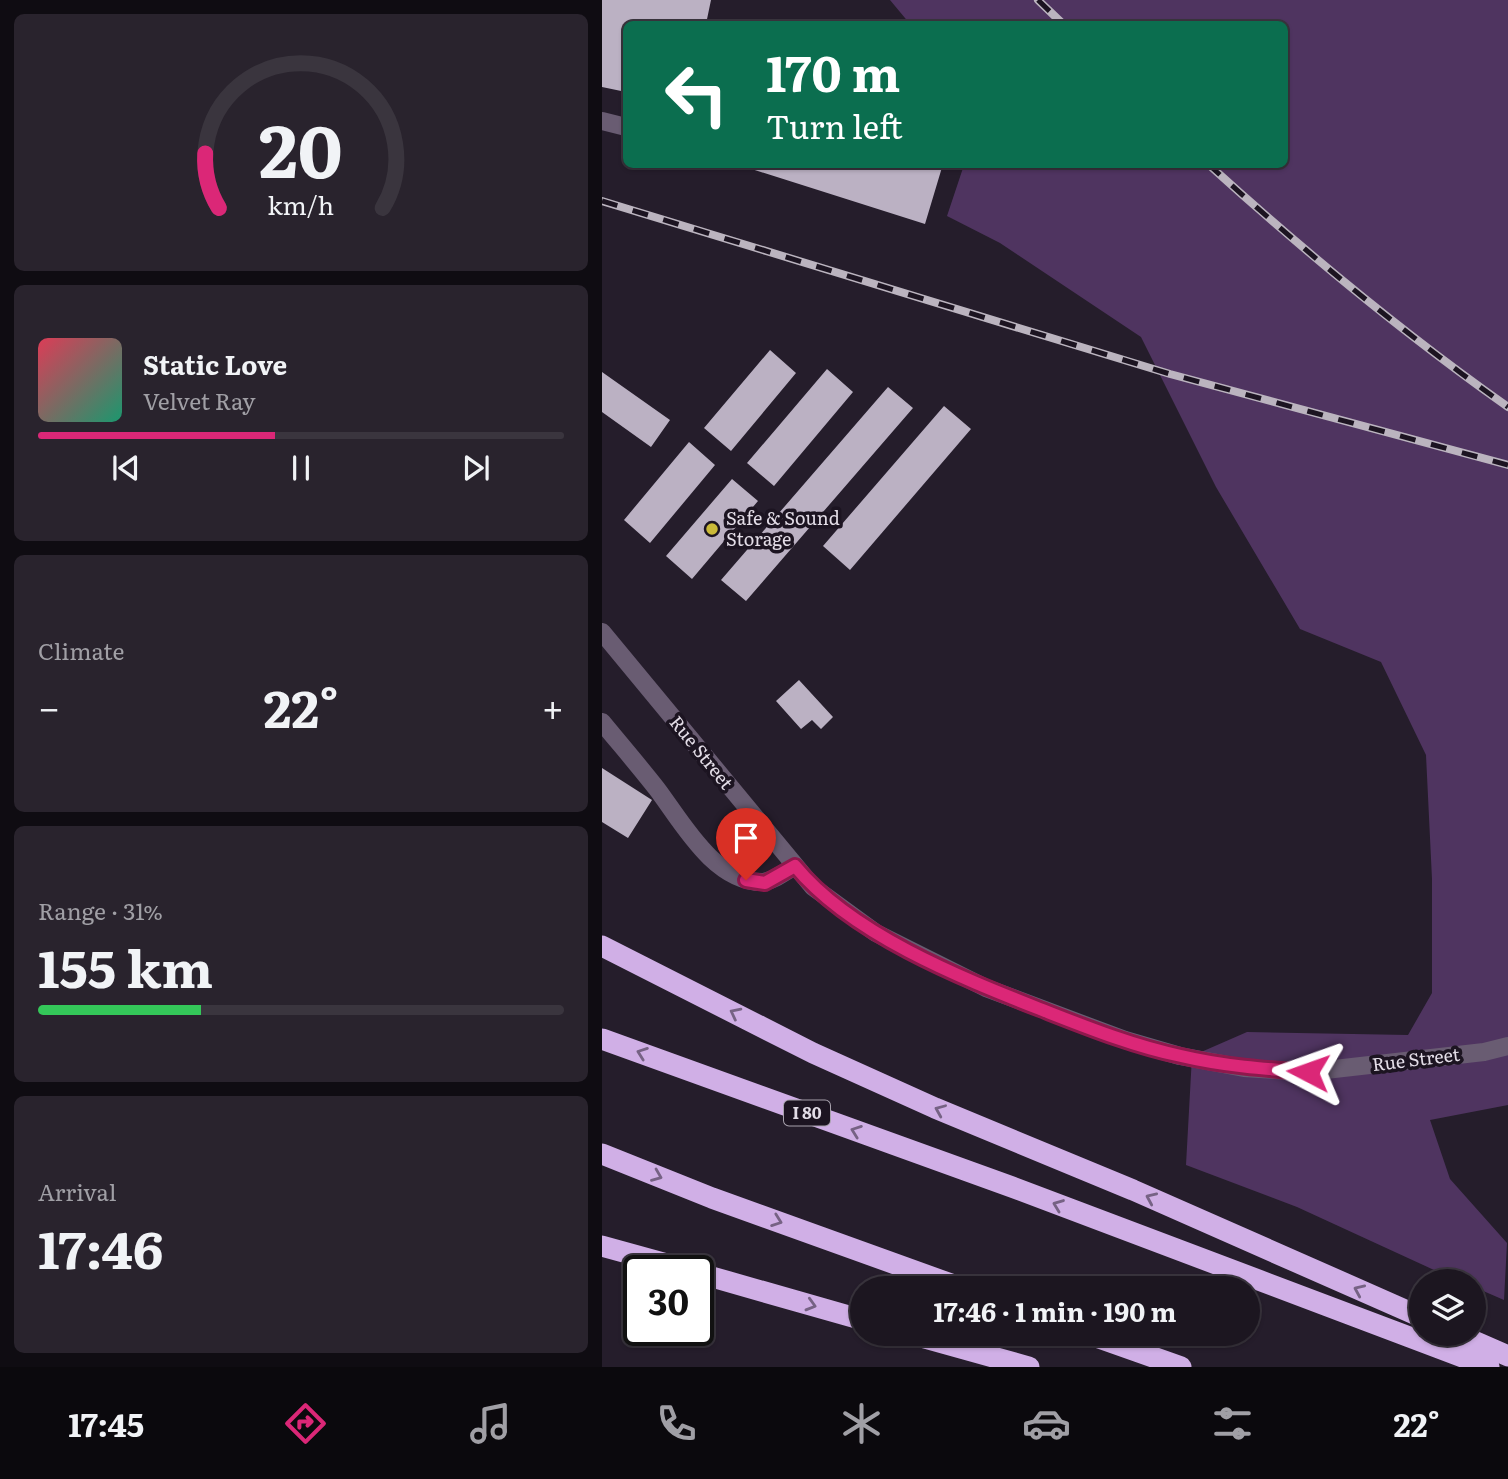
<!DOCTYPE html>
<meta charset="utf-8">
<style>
:root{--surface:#1c1620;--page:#29232d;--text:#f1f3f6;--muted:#a09fa5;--line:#3a353e;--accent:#db2777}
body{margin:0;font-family:Literata,serif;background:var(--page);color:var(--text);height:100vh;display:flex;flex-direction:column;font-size:26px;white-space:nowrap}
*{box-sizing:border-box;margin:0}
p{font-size:23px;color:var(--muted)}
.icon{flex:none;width:38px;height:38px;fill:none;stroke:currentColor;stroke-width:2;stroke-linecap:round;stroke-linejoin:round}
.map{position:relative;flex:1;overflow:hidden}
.panel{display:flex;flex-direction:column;gap:14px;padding:14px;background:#0f0c12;width:602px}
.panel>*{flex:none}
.hud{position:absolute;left:21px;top:21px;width:665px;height:147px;border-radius:10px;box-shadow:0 2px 5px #0004,0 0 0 2px var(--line);background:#0b6e4f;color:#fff;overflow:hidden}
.tools{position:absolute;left:807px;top:1269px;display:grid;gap:14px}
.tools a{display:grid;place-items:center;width:77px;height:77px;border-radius:50%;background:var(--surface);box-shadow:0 2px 5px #0004,0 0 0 2px var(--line);font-size:35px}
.speed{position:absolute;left:21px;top:1255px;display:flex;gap:14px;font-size:35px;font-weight:700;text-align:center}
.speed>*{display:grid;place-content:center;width:91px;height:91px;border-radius:50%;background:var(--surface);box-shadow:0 2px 5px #0004,0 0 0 2px var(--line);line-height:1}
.speed .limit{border:4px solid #111;border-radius:10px;background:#fff;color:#111}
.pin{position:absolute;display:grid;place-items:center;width:60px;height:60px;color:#fff;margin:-72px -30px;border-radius:50% 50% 50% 0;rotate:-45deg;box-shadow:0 0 7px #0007}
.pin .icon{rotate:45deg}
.me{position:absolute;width:77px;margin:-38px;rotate:274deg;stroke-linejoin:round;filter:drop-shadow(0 0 5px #0008)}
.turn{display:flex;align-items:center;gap:24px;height:147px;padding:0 28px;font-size:32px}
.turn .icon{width:91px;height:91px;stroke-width:2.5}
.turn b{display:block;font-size:49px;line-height:60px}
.big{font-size:52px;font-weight:700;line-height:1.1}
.panel .card{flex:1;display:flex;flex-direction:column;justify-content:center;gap:10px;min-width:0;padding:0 24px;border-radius:10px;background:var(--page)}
.panel .dial{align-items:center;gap:0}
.dial svg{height:182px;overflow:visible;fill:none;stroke:var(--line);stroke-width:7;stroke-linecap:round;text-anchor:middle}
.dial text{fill:var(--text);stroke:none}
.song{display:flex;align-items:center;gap:21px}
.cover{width:84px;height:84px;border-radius:10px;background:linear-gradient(135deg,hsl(350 70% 55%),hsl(160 70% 35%))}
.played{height:7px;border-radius:4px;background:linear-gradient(90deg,var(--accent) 45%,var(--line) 45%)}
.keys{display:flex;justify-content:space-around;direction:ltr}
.heat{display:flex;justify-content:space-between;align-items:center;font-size:38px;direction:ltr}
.charge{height:10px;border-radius:5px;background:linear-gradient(90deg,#34c759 31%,var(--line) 0)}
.trip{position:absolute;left:248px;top:1276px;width:410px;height:70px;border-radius:35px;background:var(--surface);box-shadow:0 2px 5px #0004,0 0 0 2px var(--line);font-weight:700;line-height:70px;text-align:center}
.tabs{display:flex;height:112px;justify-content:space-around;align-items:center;background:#0b090d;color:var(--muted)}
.tabs .icon{width:49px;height:49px}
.tabs .current{color:var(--accent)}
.tabs b{font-size:32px;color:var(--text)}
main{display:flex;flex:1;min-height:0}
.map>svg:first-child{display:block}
.green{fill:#4f3460}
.building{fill:#bbb1c3}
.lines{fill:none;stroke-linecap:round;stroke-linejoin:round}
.minor{stroke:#695c72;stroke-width:18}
.highway{stroke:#d0afe6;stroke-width:21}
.rail-casing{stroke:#bbb4bf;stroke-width:8}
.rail{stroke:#1c1421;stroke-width:5;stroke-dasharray:16;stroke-linecap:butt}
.oneway{stroke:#766284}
.route-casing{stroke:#8e194d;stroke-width:18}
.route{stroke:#db2777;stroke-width:12}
.poi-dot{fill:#cbba39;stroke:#1c1421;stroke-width:2.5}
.labels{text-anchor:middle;stroke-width:7;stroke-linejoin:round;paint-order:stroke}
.shield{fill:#1c1421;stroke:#a7a1ac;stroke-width:2}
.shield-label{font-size:16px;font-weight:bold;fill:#e3dde7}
.poi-label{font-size:18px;fill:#e3dde7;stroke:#1c1421;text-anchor:start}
.street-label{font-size:18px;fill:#e3dde7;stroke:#1c1421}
</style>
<main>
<section class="panel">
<div class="card dial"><svg viewBox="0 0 100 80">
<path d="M14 69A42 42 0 1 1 86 69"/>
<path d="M14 69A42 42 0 0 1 8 45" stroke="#db2777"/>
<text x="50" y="56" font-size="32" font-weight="700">20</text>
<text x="50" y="72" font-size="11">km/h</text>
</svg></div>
<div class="card">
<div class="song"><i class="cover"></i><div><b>Static Love</b><p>Velvet Ray</p></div></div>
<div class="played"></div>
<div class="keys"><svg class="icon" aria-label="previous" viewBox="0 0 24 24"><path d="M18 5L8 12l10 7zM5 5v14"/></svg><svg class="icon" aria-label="pause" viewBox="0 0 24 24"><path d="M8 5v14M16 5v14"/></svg><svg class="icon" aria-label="next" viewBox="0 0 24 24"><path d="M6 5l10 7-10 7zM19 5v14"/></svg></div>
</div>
<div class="card"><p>Climate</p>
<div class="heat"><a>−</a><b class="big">22°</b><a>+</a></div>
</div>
<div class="card"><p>Range · 31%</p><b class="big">155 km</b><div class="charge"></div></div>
<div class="card"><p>Arrival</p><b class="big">17:46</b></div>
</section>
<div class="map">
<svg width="906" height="1367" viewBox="0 0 906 1367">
<rect width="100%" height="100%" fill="#251d2b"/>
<path class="green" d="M288,0H906V1105L828,1120L848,1179L905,1243L902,1300L872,1287V1281H856L695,1207L584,1165L590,1056L645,1032L806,1035L830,993V879L824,755L779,662L698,629L614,487L539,337L398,243L345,216L362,165L682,164V24H308Z"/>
<path class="building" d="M0,0H109L104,24H24V92L0,87Z
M134,164H341L323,224Z
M168,350L194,373L129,451L102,428Z
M225,369L251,392L172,486L145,463Z
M0,372L68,420L49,447L0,412Z
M286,387L311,408L144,601L119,580Z
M342,406L369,429L248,570L221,546Z
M87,442L113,465L48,543L22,520Z
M130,479L156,501L90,579L64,556Z
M197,680L231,717L219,729L210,720L199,729L174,701Z
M0,768L50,800L26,838L0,822Z"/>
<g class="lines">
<path class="minor" d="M0,121L24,127
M0,632L211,887L274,933L384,988L523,1040L578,1056L642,1068L706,1072L882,1052L906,1046
M0,722C18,744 37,766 55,789C80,822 112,882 160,882C170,882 184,871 193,866"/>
<path class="highway" d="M0,946L211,1053L333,1108L531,1190L819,1317
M0,1039L410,1187L887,1367
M0,1154L110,1198L360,1288
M0,1246L87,1270
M96,1273L261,1320
M308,1334L427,1367
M486,1334L579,1367
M856,1334L906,1356"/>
<g class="rail-casing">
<path id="rail" d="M436,0L461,24
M606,164C702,251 801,333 906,407
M0,201L568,374L906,465"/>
</g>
<use href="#rail" class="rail"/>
</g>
<defs><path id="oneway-chevron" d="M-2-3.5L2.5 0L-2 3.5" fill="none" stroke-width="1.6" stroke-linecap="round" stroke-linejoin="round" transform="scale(1.75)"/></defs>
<g class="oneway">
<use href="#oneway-chevron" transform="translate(133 1013) rotate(-153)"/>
<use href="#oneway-chevron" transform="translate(40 1053) rotate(-160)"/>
<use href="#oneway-chevron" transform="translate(338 1110) rotate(-157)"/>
<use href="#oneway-chevron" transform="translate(254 1131) rotate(-160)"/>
<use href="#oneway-chevron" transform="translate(55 1176) rotate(22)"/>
<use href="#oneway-chevron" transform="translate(549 1198) rotate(-156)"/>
<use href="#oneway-chevron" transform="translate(456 1205) rotate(-159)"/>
<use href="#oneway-chevron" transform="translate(175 1221) rotate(20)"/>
<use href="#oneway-chevron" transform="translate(757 1290) rotate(-156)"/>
<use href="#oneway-chevron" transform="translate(209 1305) rotate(16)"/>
</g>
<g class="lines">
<g class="route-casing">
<path id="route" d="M144,880L163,883L193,866C249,934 357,977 438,1009C484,1027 531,1046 579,1056C621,1066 663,1069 706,1072"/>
</g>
<use href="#route" class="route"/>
</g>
<circle class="poi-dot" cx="110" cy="529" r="7"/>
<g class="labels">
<rect class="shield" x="182" y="1100.5" width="46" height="25" rx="5"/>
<g class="shield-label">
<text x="205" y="1119">I 80</text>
</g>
<g class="poi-label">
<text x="124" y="525">Safe &amp; Sound<tspan x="124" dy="21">Storage</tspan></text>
</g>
<g class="street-label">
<text transform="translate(99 753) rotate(51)" y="6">Rue Street</text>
<text transform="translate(814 1060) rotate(-7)" y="6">Rue Street</text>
</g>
</g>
</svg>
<div class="tools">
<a><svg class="icon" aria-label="layers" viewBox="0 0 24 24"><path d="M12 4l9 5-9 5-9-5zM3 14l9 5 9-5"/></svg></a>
</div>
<div class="speed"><div class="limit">30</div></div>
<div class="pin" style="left:144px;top:880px;background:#d93025"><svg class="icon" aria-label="arrive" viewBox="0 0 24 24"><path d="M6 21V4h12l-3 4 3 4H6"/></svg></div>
<svg class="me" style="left:706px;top:1072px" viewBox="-20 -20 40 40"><path d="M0-17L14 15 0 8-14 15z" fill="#db2777" stroke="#fff" stroke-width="4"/></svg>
<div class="trip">17:46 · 1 min · 190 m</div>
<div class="hud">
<div class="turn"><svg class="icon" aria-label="left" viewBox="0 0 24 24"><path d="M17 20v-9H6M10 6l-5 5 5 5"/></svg><div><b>170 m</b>Turn left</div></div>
</div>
</div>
</main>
<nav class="tabs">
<b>17:45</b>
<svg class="icon current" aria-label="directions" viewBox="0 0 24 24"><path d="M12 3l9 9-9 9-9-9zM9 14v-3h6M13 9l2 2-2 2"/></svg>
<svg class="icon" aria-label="music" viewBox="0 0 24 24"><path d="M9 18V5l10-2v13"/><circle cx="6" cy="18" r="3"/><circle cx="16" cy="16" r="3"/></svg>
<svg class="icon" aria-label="phone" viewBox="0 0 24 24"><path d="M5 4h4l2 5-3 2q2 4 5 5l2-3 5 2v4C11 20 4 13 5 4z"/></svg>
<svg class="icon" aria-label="climate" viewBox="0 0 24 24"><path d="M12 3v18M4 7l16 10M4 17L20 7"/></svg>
<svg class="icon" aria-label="car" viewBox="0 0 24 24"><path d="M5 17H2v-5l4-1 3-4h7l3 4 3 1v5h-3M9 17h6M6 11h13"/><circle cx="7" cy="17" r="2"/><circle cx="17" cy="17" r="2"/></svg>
<svg class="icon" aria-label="filters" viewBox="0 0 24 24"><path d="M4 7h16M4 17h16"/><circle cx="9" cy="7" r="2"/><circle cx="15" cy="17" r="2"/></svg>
<b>22°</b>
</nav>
